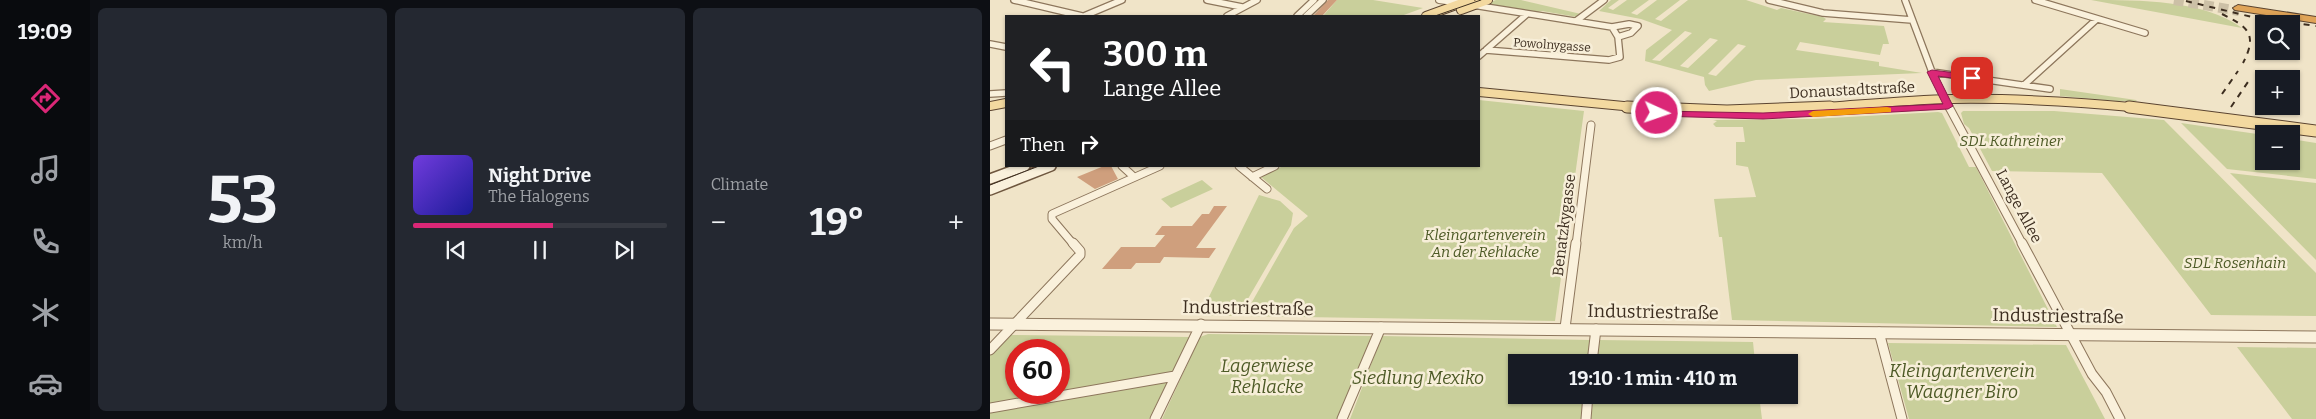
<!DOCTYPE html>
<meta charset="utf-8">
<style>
:root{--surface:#171b24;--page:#242831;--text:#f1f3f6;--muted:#9ea1a6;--line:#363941;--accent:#db2777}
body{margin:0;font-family:Bitter,serif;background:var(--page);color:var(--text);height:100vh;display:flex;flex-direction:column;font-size:19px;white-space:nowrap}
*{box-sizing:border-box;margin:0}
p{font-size:16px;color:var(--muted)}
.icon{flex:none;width:28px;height:28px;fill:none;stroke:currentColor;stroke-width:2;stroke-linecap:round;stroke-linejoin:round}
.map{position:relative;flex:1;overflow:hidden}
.panel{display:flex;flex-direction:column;gap:8px;padding:8px;background:#0d0f14;width:900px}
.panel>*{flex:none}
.hud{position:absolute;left:15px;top:15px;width:475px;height:152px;border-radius:0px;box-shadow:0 1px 4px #0004;background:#202124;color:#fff;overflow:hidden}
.buttons{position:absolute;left:1265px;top:15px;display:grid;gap:10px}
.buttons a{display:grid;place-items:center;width:45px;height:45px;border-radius:0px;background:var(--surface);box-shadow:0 1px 4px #0004;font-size:25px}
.speed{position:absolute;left:15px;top:339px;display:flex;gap:10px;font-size:25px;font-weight:700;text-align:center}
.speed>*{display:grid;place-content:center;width:65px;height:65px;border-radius:50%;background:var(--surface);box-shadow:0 1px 4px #0004;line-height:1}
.speed .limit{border:8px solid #d22;background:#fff;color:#111}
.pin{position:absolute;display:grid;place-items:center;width:42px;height:42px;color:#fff;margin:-21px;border-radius:10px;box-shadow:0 2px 8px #0006}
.me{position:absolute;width:55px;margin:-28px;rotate:93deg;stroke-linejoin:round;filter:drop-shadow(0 0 4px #0008)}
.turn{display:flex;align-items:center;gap:18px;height:105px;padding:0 15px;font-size:22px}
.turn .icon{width:65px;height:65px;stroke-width:2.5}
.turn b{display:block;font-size:35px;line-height:42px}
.then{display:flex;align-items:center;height:48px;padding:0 15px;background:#0003;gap:10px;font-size:19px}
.big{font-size:38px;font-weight:700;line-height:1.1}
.panel .tile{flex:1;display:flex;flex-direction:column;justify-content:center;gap:8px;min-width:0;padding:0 18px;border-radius:8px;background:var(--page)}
.panel .dial{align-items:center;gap:0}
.dial b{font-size:65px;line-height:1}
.song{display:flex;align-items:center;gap:15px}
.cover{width:60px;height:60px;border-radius:8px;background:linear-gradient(135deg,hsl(260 70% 55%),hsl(240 70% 35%))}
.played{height:5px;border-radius:2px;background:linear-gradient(90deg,var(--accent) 55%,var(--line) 55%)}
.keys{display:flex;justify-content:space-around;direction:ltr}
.heat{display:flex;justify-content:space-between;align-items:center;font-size:28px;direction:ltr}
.panel .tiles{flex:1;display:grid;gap:8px;grid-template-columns:repeat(3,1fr)}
.trip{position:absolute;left:518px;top:354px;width:290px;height:50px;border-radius:0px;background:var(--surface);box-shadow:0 1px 4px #0004;font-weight:700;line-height:50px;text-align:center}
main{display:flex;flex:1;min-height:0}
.dock{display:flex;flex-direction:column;width:90px;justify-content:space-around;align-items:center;background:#090b0e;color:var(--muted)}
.dock .icon{width:35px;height:35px}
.dock .on{color:var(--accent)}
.dock b{font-size:22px;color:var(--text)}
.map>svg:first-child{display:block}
.green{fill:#c9cf9b;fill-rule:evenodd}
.building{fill:#cf9f7d}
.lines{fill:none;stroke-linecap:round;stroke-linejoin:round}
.motorway-tunnel{stroke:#ccc0a6;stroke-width:10;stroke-dasharray:10 5;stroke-linecap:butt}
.minor-far2-casing{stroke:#8d765c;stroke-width:8}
.minor-far1-casing{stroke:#8d765c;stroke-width:9}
.minor-casing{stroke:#8d765c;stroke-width:11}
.tertiary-far1-casing{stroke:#8d765c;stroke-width:8}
.tertiary-casing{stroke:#8d765c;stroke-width:13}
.secondary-casing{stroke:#6f573f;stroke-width:12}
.primary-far1-casing{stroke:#5b4430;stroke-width:10}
.primary-casing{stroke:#5b4430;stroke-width:13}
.motorway-casing{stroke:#5b4430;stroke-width:2}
.minor-far2{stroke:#faf1dc;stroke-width:5.5}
.minor-far1{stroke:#faf1dc;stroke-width:7}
.minor{stroke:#faf1dc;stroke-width:9}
.tertiary-far1{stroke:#faf1dc;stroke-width:6}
.tertiary{stroke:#faf1dc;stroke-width:11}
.secondary{stroke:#faf1dc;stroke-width:9}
.primary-far1{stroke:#f3d9a0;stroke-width:8}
.primary{stroke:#f3d9a0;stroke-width:11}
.motorway{fill:#e0a458;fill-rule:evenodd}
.tram{stroke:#3d2e20;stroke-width:1}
.rail{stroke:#3d2e20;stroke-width:2;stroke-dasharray:6 6;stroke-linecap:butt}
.route{fill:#db2777;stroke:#8e194d}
.slow{fill:#f59e0b}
.labels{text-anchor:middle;stroke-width:5;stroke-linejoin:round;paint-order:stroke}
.far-street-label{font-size:12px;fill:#3d2e20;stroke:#f7eed8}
.street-label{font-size:15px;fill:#3d2e20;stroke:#f7eed8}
.park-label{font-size:15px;font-style:italic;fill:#4d5a26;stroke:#f7eed8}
.near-street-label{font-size:18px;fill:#3d2e20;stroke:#f7eed8}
.near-park-label{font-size:18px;font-style:italic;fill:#4d5a26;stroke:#f7eed8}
</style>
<main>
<nav class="dock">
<b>19:09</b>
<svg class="icon on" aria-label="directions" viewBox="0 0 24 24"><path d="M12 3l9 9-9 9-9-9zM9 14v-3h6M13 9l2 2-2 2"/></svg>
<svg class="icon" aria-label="music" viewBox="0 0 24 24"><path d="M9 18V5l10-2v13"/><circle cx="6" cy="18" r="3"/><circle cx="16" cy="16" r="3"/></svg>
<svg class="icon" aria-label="phone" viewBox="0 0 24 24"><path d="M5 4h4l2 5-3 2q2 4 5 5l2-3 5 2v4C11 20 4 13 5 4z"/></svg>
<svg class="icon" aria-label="climate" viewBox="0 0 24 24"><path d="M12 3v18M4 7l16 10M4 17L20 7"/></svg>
<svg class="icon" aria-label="car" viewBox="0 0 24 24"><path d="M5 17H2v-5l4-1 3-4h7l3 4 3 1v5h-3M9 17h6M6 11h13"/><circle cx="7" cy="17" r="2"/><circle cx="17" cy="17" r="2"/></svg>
</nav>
<section class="panel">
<div class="tiles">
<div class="tile dial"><b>53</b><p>km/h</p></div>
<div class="tile">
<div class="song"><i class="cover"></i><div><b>Night Drive</b><p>The Halogens</p></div></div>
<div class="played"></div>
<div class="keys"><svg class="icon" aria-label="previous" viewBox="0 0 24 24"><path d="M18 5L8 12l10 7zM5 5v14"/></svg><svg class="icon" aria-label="pause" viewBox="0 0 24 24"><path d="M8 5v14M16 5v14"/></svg><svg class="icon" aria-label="next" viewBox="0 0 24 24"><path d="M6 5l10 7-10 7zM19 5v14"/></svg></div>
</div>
<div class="tile"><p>Climate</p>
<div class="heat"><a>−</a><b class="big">19°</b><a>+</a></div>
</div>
</div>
</section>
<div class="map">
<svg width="1326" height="419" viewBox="0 0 1326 419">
<rect width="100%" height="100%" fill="#f0e4c8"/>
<path class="green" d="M347,0H383L433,8L411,16H333Z
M506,0H531L591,14L587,17L552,11L544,13L494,4Z
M621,0H629L618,8L623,10L637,0H659L641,13L647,15L667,0H690L665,19L671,21L698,0H756L787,10L791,8L833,17L836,19L833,22L894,26L899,44H893L890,55L810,42L806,50L889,62V66L932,73L766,80L719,91L715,85L714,77L655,61L656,50L682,30L651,19L609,11ZM695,31L702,33L670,61L662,60ZM720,38L728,40L698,68L690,66ZM748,44L756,46L726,76L718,74Z
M1101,0C1149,0 1214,0 1252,28Z
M1070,89L1146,100L1147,101H1127L1070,96Z
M489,100L594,111L565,321L254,316L304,228L318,216L271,177L293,166H489Z
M973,111H1064L1174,120L1326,273V316L1221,315L1112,173L1002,171L979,128L974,124L971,113Z
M948,112L952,113L979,167H986L1067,327L742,320L732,237H729L724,199L766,197L758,167L746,165V142H755L753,127H726L723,124L727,121L723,120L822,119Z
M1191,123L1274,135V161H1301V139L1326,143V179L1237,169Z
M1240,173L1326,183V260Z
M212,180L223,189L181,208L171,199Z
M269,195L290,201L303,213L301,225L248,316L210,315Z
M218,334L382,336L348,419H172L210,337Z
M20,335L200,337L159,419H0V355ZM26,350H69V392H26Z
M392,336L600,340L598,362H526V395H594L591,419H360Z
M609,340L763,342L765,362H607Z
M898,343L1076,345L1115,419H919Z
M1247,347L1326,348V419H1302Z
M604,395H769L772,419H601Z"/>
<path class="building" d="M338,0H347L332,16H323Z
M114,166H121L128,179L105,189L87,177Z
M224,206H237L206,248H226L219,258L174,257L170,263H146L141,269H112L131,247H165L175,235H165L172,226H202L212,214H219Z
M631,306L644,307L643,320L624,319L625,308Z"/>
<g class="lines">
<path class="motorway-tunnel" d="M1184,0L1249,11"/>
<g class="minor-far2-casing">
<path id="minor-far2" d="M24,0L92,16
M217,0L252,7
M779,0L833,13L922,20
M915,0L942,72L959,108
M1045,0L1155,33
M483,5L622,27L628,37L630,57L619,60L496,50
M94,16L132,0
M237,16L267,0
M307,16L324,0
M316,16L333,0
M586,21L614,0
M622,27L639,24L648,26L641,33L628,37
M0,44L16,47
M489,56L537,14
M942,72L1060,89
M1034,85L1107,19
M0,94L16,93"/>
</g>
<g class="minor-far1-casing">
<path id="minor-far1" d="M959,107L1033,245
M0,146L16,140
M132,166L144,177
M249,166L277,189
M262,177L285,166
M84,245L62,219V214L170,166
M586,245L601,125"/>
</g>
<g class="minor-casing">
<path id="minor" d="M1032,243L1102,374L1116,392L1130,419
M575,328L586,243
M889,332L912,419
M0,350L90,255V251L83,243
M602,362L606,329
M0,408L185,376
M165,419L211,324
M352,419L391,327
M596,419L598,395"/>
</g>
<g class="tertiary-far1-casing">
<path id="tertiary-far1" d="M449,0L471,3"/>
</g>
<g class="tertiary-casing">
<path id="tertiary" d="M0,324L1326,337"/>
</g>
<g class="secondary-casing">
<path id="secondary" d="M0,179L35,166
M0,190L61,166"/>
</g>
<g class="primary-far1-casing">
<path id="primary-far1" d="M471,10L498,0
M436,16L480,0
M489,92L654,108
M0,106L16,103
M821,108C868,105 915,100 962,99C1025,98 1089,102 1152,108"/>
</g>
<g class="primary-casing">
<path id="primary" d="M637,107L737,111L840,107
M1139,107L1326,131"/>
</g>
<g class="motorway-casing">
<path id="motorway" d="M1248,5L1326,17V23L1245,10L1243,8Z"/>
</g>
<use href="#minor-far2" class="minor-far2"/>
<use href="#minor-far1" class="minor-far1"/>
<use href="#minor" class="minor"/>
<use href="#tertiary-far1" class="tertiary-far1"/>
<use href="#tertiary" class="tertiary"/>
<use href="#secondary" class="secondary"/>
<use href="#primary-far1" class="primary-far1"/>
<use href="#primary" class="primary"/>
<use href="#motorway" class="motorway"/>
<path class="tram" d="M445,16L491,0
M0,185L49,166"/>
<path class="rail" d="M1196,1L1262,17L1326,26
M1232,14C1258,27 1268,34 1253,63
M1232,94L1248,71
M1241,107L1260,79"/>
</g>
<path class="route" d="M942,70L982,75L987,78L982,81L948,76L963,106L958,109L773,119L667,116L662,113L667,111L773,113L953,104L937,72Z"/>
<path class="slow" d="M897,107L901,108V112L823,117L818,114L823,111Z"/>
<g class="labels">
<g class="far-street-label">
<text transform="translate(562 45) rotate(4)" y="4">Powolnygasse</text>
</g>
<g class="street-label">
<text transform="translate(862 90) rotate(-3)" y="5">Donaustadtstraße</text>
<text transform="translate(1029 206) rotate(62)" y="5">Lange Allee</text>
<text transform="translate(574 225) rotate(-83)" y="5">Benatzkygasse</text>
</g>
<g class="park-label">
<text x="1021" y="146">SDL Kathreiner</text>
<text x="495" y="240">Kleingartenverein<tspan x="495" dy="17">An der Rehlacke</tspan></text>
<text x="1245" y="268">SDL Rosenhain</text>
</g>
<g class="near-street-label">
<text transform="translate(258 308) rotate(1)" y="6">Industriestraße</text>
<text transform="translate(663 312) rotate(1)" y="6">Industriestraße</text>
<text transform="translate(1068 316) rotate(1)" y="6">Industriestraße</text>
</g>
<g class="near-park-label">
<text x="277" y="372">Lagerwiese<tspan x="277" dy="21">Rehlacke</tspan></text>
<text x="972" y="377">Kleingartenverein<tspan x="972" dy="21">Waagner Biro</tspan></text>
<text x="428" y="384">Siedlung Mexiko</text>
</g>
</g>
</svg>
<div class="buttons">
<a><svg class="icon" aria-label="search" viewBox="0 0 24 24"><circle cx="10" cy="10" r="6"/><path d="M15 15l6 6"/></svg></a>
<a>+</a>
<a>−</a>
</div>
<div class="speed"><div class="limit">60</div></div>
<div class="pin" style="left:982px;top:78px;background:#d93025"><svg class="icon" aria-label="arrive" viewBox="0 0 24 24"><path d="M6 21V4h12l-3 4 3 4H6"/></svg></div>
<svg class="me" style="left:667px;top:113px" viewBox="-20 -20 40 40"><circle r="17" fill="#db2777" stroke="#fff" stroke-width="3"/><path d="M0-11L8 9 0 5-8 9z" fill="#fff"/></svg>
<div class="trip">19:10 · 1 min · 410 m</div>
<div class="hud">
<div class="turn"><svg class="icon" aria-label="left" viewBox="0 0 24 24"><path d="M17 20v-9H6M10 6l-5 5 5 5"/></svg><div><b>300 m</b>Lange Allee</div></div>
<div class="then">Then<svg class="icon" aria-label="right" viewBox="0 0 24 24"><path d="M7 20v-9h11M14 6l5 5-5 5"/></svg></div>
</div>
</div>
</main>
